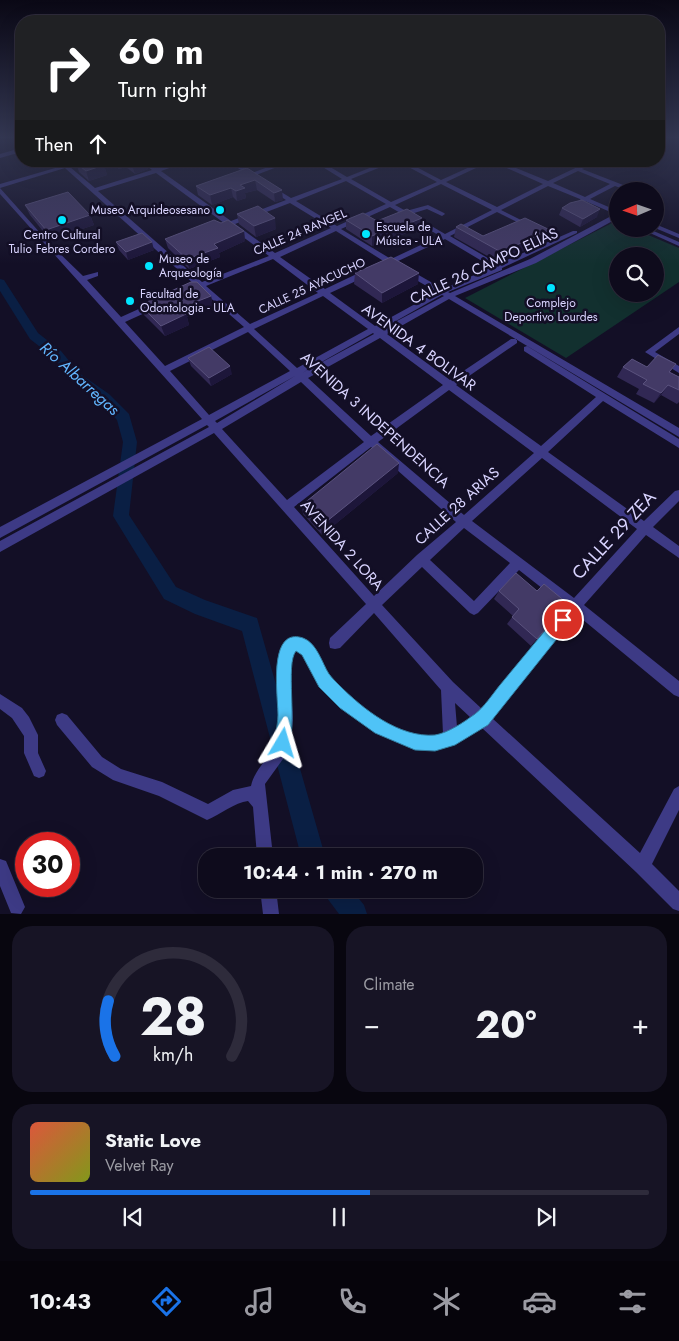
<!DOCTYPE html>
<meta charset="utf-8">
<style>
:root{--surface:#0e0b1c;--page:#171425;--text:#f1f3f6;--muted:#9b9ba3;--line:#2e2b3b;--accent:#1a73e8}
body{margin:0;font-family:Jost,sans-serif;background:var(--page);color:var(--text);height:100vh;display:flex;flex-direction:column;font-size:19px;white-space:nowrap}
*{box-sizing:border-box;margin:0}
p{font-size:16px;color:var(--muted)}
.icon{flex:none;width:28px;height:28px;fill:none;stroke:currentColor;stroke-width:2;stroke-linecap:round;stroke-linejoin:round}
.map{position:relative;height:914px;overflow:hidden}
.sheet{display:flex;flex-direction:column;gap:12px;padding:12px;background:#08060f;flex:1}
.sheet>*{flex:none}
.top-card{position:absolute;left:15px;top:15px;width:650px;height:152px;border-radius:20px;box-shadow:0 5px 20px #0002,0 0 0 1px var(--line);background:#202124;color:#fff;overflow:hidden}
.needle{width:32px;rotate:268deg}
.controls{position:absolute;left:609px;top:182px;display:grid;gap:10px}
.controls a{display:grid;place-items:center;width:55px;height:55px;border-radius:50%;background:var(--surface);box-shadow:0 5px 20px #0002,0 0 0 1px var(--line);font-size:25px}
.speed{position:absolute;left:15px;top:832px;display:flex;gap:10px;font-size:25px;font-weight:700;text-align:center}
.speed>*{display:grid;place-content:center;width:65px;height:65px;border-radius:50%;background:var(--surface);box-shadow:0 5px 20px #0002,0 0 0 1px var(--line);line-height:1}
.speed .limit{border:8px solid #d22;background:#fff;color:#111}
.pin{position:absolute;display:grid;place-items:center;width:42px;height:42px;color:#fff;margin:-21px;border:2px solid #fff;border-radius:50%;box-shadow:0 1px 5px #0007}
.me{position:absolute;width:55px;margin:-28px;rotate:7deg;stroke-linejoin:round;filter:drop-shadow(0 0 4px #0008)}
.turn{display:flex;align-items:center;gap:18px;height:105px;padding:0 20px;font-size:22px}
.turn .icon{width:65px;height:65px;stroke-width:2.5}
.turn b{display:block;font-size:35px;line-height:42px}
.then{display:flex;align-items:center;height:48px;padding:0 20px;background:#0003;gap:10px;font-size:19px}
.big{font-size:38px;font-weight:700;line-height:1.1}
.sheet .tile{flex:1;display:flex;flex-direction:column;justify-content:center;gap:8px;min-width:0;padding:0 18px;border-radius:20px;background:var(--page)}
.sheet .dial{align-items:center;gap:0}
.dial svg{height:130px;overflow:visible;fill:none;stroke:var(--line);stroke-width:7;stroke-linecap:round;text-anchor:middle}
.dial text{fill:var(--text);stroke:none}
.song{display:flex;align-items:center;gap:15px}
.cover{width:60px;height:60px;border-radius:8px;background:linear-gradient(135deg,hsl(10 70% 55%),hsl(70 70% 35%))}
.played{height:5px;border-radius:2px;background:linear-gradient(90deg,var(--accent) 55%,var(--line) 55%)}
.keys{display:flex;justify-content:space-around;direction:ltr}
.heat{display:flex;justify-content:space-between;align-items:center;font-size:28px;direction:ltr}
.sheet .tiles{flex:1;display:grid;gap:12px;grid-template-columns:1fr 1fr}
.tile:last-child{grid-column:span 2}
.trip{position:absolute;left:198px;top:848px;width:285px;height:50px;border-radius:20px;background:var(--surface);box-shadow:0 5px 20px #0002,0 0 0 1px var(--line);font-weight:700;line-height:50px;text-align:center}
.menu{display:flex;height:80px;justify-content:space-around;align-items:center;background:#06040b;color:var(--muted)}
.menu .icon{width:35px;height:35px}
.menu .current{color:var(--accent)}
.menu b{font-size:22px;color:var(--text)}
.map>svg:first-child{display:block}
.green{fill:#12302f;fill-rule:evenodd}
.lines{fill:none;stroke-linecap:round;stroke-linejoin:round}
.river{fill:#0a1f44;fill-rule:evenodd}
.street{fill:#3d3a85;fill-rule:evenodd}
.wall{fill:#312854}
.shaded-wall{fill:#1d163a}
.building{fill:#433a66;stroke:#5a527e}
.route{fill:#4fc3f7;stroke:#337fa1}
.poi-dot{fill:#00e5ff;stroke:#130f26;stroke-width:2}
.labels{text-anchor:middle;stroke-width:5;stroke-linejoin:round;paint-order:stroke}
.far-poi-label{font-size:12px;fill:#d9d4ff;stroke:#130f26;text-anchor:start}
.far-street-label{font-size:12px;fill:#d9d4ff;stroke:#130f26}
.street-label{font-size:15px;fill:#d9d4ff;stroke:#130f26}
.water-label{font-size:16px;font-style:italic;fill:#62b6ff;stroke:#130f26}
.near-street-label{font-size:18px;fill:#d9d4ff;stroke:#130f26}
</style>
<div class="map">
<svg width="679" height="914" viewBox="0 0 679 914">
<rect width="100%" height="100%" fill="#130f26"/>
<path class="green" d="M616,221L618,229H634L679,248V282L566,358L465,298ZM618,256H655V294H618Z"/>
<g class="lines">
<path class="river" d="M0,279L4,280L38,333L61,351L79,373L109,394L129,414L137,442L129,515L176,587L205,600L257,618L325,856H301L242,631L195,614L164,599L113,516L123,442L117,420L99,400L69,379L53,357L30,339L0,291Z
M324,889H351L364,905L367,914H339L327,898Z"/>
<path class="street" d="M21,148V152L0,158V154Z
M57,161H64L67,164L76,161H86L70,167L95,188L152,170L141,161H148L158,168L180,161H189L161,171L231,221L286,200L269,189V187H273L291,198L342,179L313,161H320L347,177L387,161H396L351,179L391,202L437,182L397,161H405L441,180L483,161H491L446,182L497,207L543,184L491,161H499L548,181L590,161H598L582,169L636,190L637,191H629L615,186L590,199L618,211V218L536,263L455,296L679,428V437L449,299L387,334L450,380L511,339H517V343L456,385L541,446L596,397L524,351V347L527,346L679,439V448L603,401L548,452L644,521L675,491L679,490V501L653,527L679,546V558L646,535L584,605L679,681V697L674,695L576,614L492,718L640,853L674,789L679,786V810L652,864L679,891V911L673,909L636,872L481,727C467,736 454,746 437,750C403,756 339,712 320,685C314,676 309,665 303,655L299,651H295L291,664L290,675L293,720L291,739L283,759L265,784L273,856H257L253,807L248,801C235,802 220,815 207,820L159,796L113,780L92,767L57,725L55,720L57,715L62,713L67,715L102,757L121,769L162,782L208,804L233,790L251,786C255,767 273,756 277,738C284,704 270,674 285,641C293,638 300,636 307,641C319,649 322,666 330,677C352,705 406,744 443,734L441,690L374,613L340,648L335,649L330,648L329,643L330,638L366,604L214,433L0,552V541L209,427L207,425L0,538V527L202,419L0,194V188L50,244L83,276L98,272V276L87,280L121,317L152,303H158V307L125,322L165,366L244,327L199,288L193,289L192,287L195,285L65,168L0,188V184L62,166ZM578,171L610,184L585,197L553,183ZM156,173L269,256L202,282L98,191ZM346,181L386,204L337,226L296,201ZM441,184L492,210L445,234L411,214L427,209L442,216L445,214L444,213L428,205L406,211L395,205ZM548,186L580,199L581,201H585L615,214L530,259L450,293L448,292L502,270V268L577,233V231H573L498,264L450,236L497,212L527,227H531V225L501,210ZM290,203L331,228L275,253L235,224ZM390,207L440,236L391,259L341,229ZM336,231L385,262L382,264L383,266L390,265L437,292L375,326L330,293L369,275V271H363L325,289L280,257ZM445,239L492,267L443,289L396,262ZM273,259L318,293L250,324L206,286ZM442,295L444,296L380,330ZM323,296L368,329L297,368L254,329ZM248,332L290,371L209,415L170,371ZM373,333L374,334L302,373ZM380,338L443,385L371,436L308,378ZM295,376L217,423L215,421ZM301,382L364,442L287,500L222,429ZM449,390L534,453L464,515L378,442ZM371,447L456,522L417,555L374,596L294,507ZM542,458L637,529L574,598L472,521ZM464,528L510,563L474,601L430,560ZM422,567L470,613L474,615L478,613L519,570L566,607L482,709L453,682L382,605ZM455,703L471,718L457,727Z
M227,161H234L252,173L284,161H293L256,175L258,177L255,179Z
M655,224L679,234V238L655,228Z
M641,229H649L679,242V246Z
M679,327V334L655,352L679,366V373L645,352Z
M0,694L22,708L29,717L38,735V753L46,771L44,776L39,778L34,776L24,753V736L12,718L0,709Z
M0,859L6,861L25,907L21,914L11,913L0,886Z
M260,889H276L279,914H263Z"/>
</g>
<path class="wall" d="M110,161H146L148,169L135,174L126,167L119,169Z
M76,163L104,165L107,175L89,181L79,172Z
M247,168L283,200L275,202L257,190L245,193L246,198L237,201L233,197L212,205L198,195L196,186Z
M25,205L90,215L94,225L50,240L30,215Z
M562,208L597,217L580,227L559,215Z
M237,214L276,229L256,237L239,224Z
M346,220L377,221L421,227L399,236L397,235L372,246L346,229Z
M456,227L483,236L547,240L498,262L454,237Z
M244,231L245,241L219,253L220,257L189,269L168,248L165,239Z
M116,242L154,250L128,260L119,250Z
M355,273L418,284L382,303L354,284Z
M211,296L213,306L187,317L189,325L165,336L144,315L140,305Z
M188,358L232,374L211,386L191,366Z
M676,364L670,372L679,377V402L677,404L661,395L654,403L636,394L639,389L617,377L623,367H647Z
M398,473L322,535L303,514L302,505Z
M499,591H537L567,603L531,646L507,624L513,616L494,599Z"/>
<path class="shaded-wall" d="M117,161H124L126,167L119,169Z
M144,161H146L148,169L135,174L132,165Z
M104,165L107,175L89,181L86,171Z
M255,180L257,190L245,193L246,198L237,201L236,191L240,185Z
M231,188L233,197L212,205L210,195Z
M282,190L283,200L275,202L274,193Z
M600,209L597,217L580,227L583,219Z
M90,215L94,225L50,240L46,230Z
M275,218L276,229L256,237L254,226Z
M422,218L421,227L399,236L400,227Z
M397,225V235L372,246V236Z
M550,230L547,240L498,262L501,252Z
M244,231L245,241L219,253L220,257L189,269L187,259L214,244Z
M152,242L154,250L128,260L126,252Z
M419,273L418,284L382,303V293Z
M211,296L213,306L187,317L189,325L165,336L161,326L180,308Z
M230,366L232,374L211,386L209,378Z
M668,385L661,395L654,403L661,393Z
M399,463L398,473L322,535L321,526Z"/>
<path class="building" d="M81,161H99L104,165L86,171L76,163Z
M127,161H144L132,165Z
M247,168L282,190L274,193L255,180L240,185L245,188L236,191L231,188L210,195L196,186Z
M68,192L90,215L46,230L25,205Z
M582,200L600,209L583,219L562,208L570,203Z
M258,206L275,218L254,226L237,214Z
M407,209L422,218L400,227L397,225L372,236L346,220L363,213L377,221Z
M525,218L550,230L501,252L456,227L461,224L483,236Z
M214,220L221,223L228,220L244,231L214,244L218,248L187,259L165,239Z
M142,233L152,242L126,252L116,242Z
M391,257L419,273L382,293L355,273Z
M191,282H197L211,296L180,308L186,314L161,326L140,305Z
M209,347L230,366L209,378L188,358Z
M658,355L676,364L669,372L679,377V390L668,385L661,393L643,384L647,380L623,367L632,359L647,367Z
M377,444L399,463L321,526L302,505Z
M516,573L537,591L544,584L567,603L537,639L512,617L519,609L499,591Z"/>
<linearGradient id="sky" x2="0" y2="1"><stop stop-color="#0a0815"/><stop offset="0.52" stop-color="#333752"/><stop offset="1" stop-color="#333752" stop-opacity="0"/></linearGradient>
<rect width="679" height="264" fill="url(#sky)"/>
<path class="route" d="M563,613L568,615L570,620L568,625L488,725L455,745L435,751L415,750L375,733L340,708L319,687L302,655L296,651C285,664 298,725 288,749L283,751L277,749C273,738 278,726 278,715C278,697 267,626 303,638C317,643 322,663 329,674C332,678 336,682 339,685C363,709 399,738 435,735C448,733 464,722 475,714C484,707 492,695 500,685C519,662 539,638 558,615Z"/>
<g class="poi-dot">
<circle cx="220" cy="210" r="5"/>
<circle cx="62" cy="220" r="5"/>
<circle cx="366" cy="234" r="5"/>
<circle cx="149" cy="266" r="5"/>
<circle cx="551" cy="288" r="5"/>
<circle cx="130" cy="301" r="5"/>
</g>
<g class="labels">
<g class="far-poi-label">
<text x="210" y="214" text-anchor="end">Museo Arquideosesano</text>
<text x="376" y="231">Escuela de<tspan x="376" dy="14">Música - ULA</tspan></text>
<text x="62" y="239" text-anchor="middle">Centro Cultural<tspan x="62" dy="14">Tulio Febres Cordero</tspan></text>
<text x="159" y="263">Museo de<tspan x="159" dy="14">Arqueología</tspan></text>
<text x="140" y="298">Facultad de<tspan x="140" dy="14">Odontologia - ULA</tspan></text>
<text x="551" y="307" text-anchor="middle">Complejo<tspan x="551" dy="14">Deportivo Lourdes</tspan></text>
</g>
<g class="far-street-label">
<text transform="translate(300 232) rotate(-23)" y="4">CALLE 24 RANGEL</text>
<text transform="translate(312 286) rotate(-25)" y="4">CALLE 25 AYACUCHO</text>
</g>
<g class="street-label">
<text transform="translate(484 266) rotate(-25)" y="5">CALLE 26 CAMPO ELÍAS</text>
<text transform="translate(419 347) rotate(36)" y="5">AVENIDA 4 BOLIVAR</text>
<text transform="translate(375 420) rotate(42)" y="5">AVENIDA 3 INDEPENDENCIA</text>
<text transform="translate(457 506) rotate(-42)" y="5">CALLE 28 ARIAS</text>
<text transform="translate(342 545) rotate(48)" y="5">AVENIDA 2 LORA</text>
</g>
<g class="water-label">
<text transform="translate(80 378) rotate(42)" y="6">Río Albarregas</text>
</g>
<g class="near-street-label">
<text transform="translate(614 535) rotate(-47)" y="6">CALLE 29 ZEA</text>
</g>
</g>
</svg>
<div class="controls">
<a><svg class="needle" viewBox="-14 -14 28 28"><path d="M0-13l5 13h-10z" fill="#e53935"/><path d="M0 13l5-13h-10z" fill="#9b9ba3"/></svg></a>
<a><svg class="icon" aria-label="search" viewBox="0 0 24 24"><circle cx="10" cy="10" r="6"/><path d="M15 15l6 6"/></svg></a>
</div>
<div class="speed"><div class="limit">30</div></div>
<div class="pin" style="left:563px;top:620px;background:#d93025"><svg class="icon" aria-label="arrive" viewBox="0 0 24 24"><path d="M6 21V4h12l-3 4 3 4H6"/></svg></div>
<svg class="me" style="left:283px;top:743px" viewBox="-20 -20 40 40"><path d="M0-17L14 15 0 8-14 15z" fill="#4fc3f7" stroke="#fff" stroke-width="4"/></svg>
<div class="trip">10:44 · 1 min · 270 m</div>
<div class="top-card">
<div class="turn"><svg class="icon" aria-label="right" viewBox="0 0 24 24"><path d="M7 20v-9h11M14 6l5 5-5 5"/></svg><div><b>60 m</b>Turn right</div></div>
<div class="then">Then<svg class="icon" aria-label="ahead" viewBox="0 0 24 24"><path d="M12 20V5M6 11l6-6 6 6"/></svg></div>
</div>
</div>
<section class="sheet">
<div class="tiles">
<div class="tile dial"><svg viewBox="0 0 100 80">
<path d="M14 69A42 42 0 1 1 86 69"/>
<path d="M14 69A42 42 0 0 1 10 35" stroke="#1a73e8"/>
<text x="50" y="56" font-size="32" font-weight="700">28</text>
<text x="50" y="72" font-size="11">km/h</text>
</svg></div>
<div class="tile"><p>Climate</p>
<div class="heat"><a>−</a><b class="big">20°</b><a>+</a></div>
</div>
<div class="tile">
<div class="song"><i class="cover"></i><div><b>Static Love</b><p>Velvet Ray</p></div></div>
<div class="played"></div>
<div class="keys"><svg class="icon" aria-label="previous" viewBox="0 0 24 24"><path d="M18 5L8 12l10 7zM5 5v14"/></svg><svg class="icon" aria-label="pause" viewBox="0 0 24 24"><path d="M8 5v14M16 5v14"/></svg><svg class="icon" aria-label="next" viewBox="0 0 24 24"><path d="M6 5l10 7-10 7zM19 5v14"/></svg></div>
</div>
</div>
</section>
<nav class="menu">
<b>10:43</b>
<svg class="icon current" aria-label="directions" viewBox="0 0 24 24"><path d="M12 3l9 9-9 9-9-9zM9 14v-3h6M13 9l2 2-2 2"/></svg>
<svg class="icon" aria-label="music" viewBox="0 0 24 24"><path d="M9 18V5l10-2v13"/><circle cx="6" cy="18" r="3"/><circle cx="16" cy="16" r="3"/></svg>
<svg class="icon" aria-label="phone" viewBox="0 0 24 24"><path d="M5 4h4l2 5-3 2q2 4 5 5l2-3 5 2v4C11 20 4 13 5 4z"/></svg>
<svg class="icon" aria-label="climate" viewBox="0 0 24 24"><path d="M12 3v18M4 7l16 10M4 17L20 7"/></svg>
<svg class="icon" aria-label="car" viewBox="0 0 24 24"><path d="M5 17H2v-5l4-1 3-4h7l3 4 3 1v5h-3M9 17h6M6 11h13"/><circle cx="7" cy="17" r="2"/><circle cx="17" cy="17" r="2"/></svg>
<svg class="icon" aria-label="filters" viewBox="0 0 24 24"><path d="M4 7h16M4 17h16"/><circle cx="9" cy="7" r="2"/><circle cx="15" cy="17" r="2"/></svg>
</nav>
